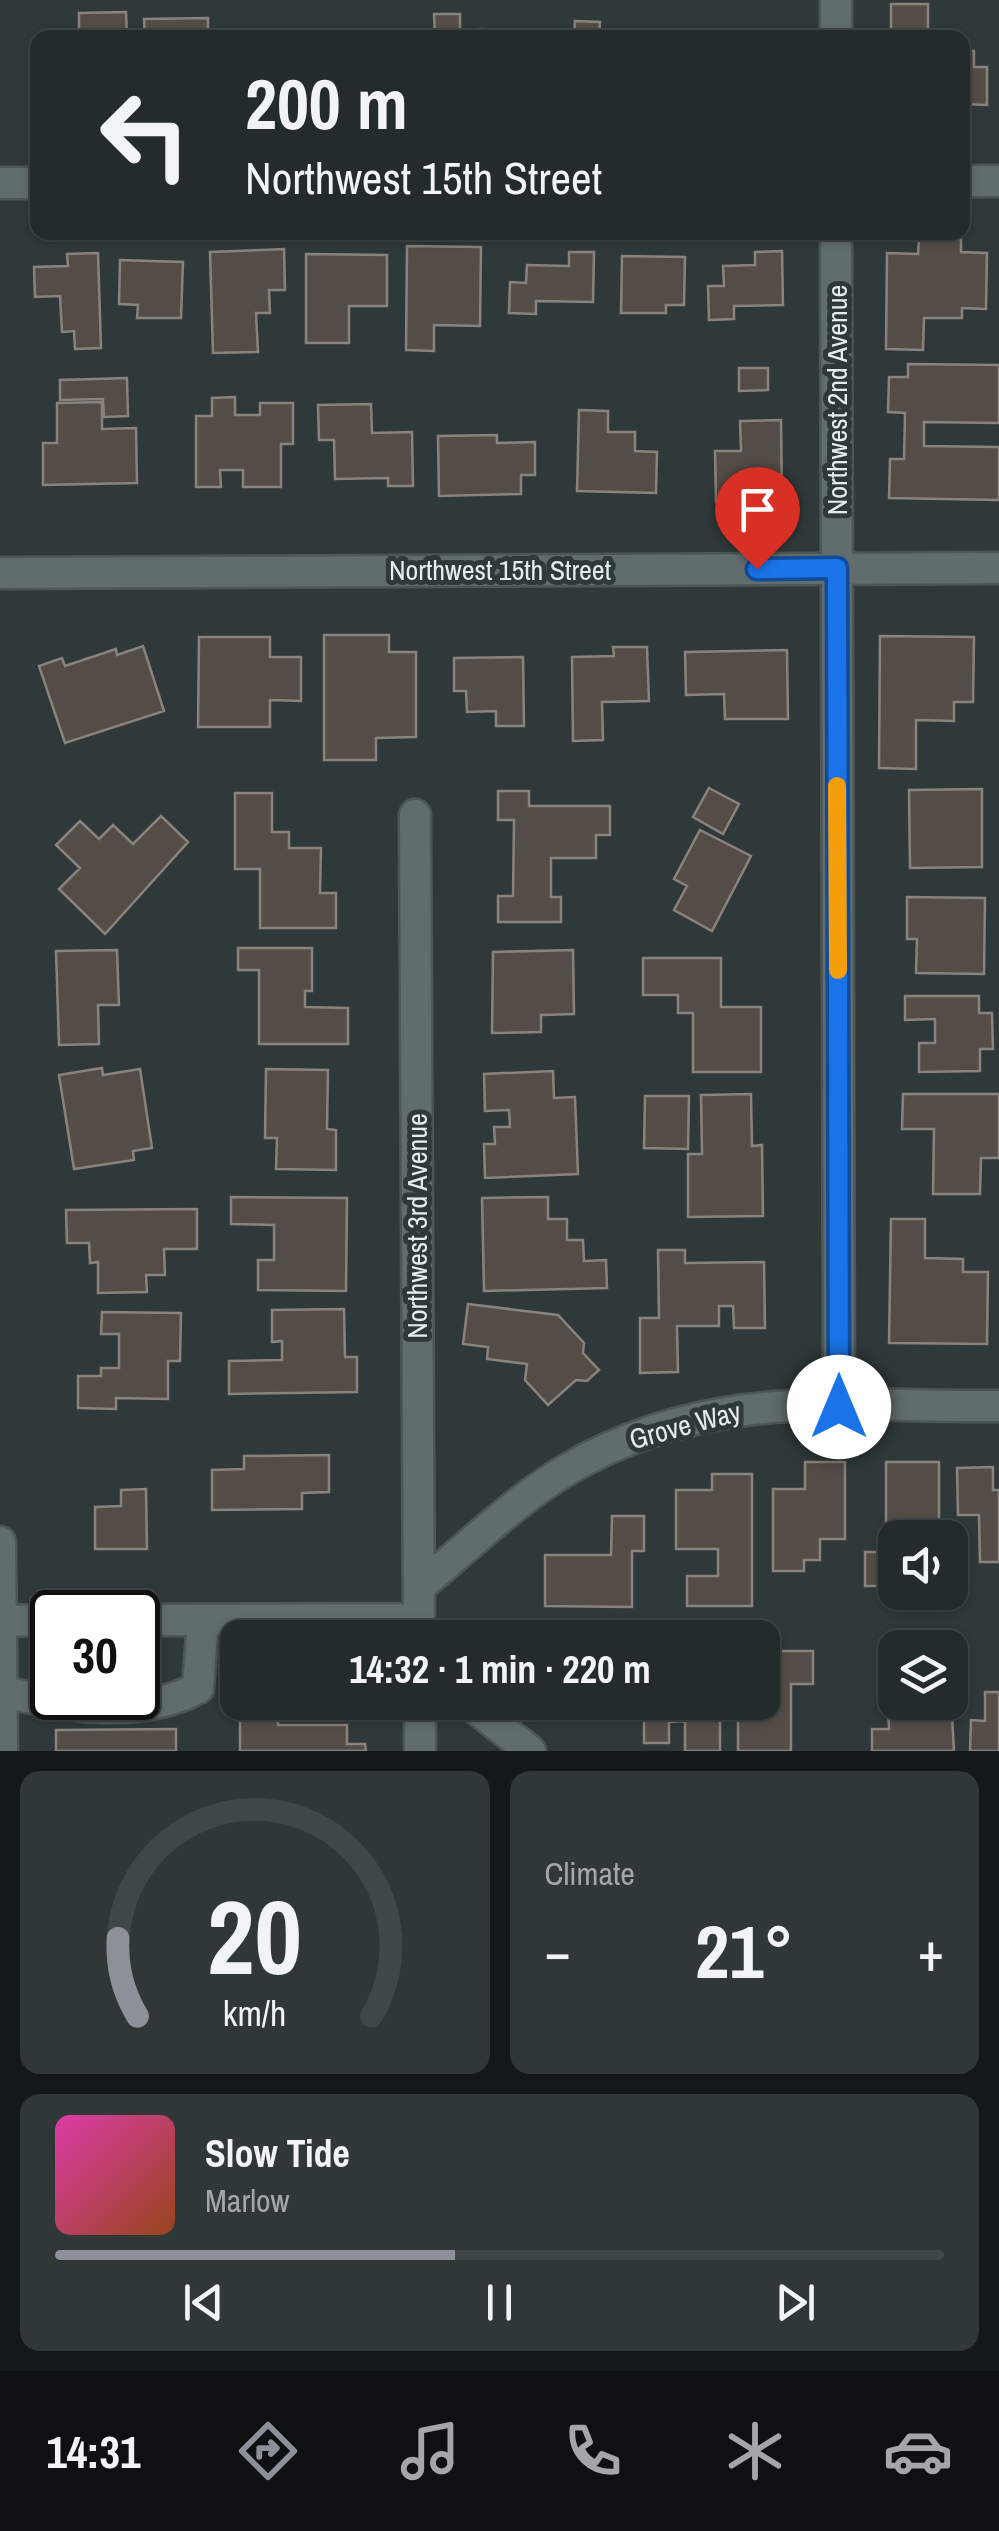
<!DOCTYPE html>
<meta charset="utf-8">
<style>
:root{--surface:#232b2b;--page:#2f3737;--text:#f1f3f6;--muted:#a3a7a9;--line:#404747;--accent:#8c9099}
body{margin:0;font-family:"Archivo Narrow",sans-serif;background:var(--page);color:var(--text);height:100vh;display:flex;flex-direction:column;font-size:38px;white-space:nowrap}
*{box-sizing:border-box;margin:0}
p{font-size:32px;color:var(--muted)}
.icon{flex:none;width:55px;height:55px;fill:none;stroke:currentColor;stroke-width:2;stroke-linecap:round;stroke-linejoin:round}
.map{position:relative;height:1751px;overflow:hidden}
.drawer{display:flex;flex-direction:column;gap:20px;padding:20px;background:#131818;flex:1}
.drawer>*{flex:none}
.hud{position:absolute;left:30px;top:30px;width:940px;height:210px;border-radius:20px;box-shadow:0 2px 8px #0004,0 0 0 2px var(--line);background:#232b2b;color:var(--text);overflow:hidden}
.tools{position:absolute;left:878px;top:1520px;display:grid;gap:20px}
.tools a{display:grid;place-items:center;width:90px;height:90px;border-radius:20px;background:var(--surface);box-shadow:0 2px 8px #0004,0 0 0 2px var(--line);font-size:50px}
.speed{position:absolute;left:30px;top:1590px;display:flex;gap:20px;font-size:50px;font-weight:700;text-align:center}
.speed>*{display:grid;place-content:center;width:130px;height:130px;border-radius:50%;background:var(--surface);box-shadow:0 2px 8px #0004,0 0 0 2px var(--line);line-height:1}
.speed .limit{border:5px solid #111;border-radius:15px;background:#fff;color:#111}
.pin{position:absolute;display:grid;place-items:center;width:85px;height:85px;color:#fff;margin:-102px -42px;border-radius:50% 50% 50% 0;rotate:-45deg;box-shadow:0 0 10px #0007}
.pin .icon{rotate:45deg}
.me{position:absolute;width:110px;margin:-55px;rotate:0deg;stroke-linejoin:round;filter:drop-shadow(0 0 8px #0008)}
.turn{display:flex;align-items:center;gap:35px;height:210px;padding:0 50px;font-size:45px}
.turn .icon{width:130px;height:130px;stroke-width:2.5}
.turn b{display:block;font-size:70px;line-height:85px}
.big{font-size:75px;font-weight:700;line-height:1.1}
.drawer .tile{flex:1;display:flex;flex-direction:column;justify-content:center;gap:15px;min-width:0;padding:0 35px;border-radius:20px;background:var(--page)}
.drawer .dial{align-items:center;gap:0}
.dial svg{height:260px;overflow:visible;fill:none;stroke:var(--line);stroke-width:7;stroke-linecap:round;text-anchor:middle}
.dial text{fill:var(--text);stroke:none}
.song{display:flex;align-items:center;gap:30px}
.cover{width:120px;height:120px;border-radius:15px;background:linear-gradient(135deg,hsl(320 70% 55%),hsl(20 70% 35%))}
.played{height:10px;border-radius:5px;background:linear-gradient(90deg,var(--accent) 45%,var(--line) 45%)}
.keys{display:flex;justify-content:space-around;direction:ltr}
.heat{display:flex;justify-content:space-between;align-items:center;font-size:55px;direction:ltr}
.drawer .tiles{flex:1;display:grid;gap:20px;grid-template-columns:1fr 1fr}
.tile:last-child{grid-column:span 2}
.trip{position:absolute;left:220px;top:1620px;width:560px;height:100px;border-radius:20px;background:var(--surface);box-shadow:0 2px 8px #0004,0 0 0 2px var(--line);font-weight:700;line-height:100px;text-align:center}
.tabs{display:flex;height:160px;justify-content:space-around;align-items:center;background:#0e1111;color:var(--muted)}
.tabs .icon{width:70px;height:70px}
.tabs .selected{color:var(--accent)}
.tabs b{font-size:45px;color:var(--text)}
.map>svg:first-child{display:block}
.building{fill:#544c47;stroke:#8a827c;stroke-width:2.5}
.lines{fill:none;stroke-linecap:round;stroke-linejoin:round}
.minor-casing{stroke:#4d5555;stroke-width:35}
.minor{stroke:#616c6c;stroke-width:30}
.route-casing{stroke:#114b97;stroke-width:25}
.route{stroke:#1a73e8;stroke-width:18}
.slow{stroke:#f59e0b;stroke-width:18}
.labels{text-anchor:middle;stroke-width:10;stroke-linejoin:round;paint-order:stroke}
.street-label{font-size:28px;fill:#e6ecec;stroke:#2f3939}
</style>
<div class="map">
<svg width="999" height="1751" viewBox="0 0 999 1751">
<rect width="100%" height="100%" fill="#2f3939"/>
<path class="building" d="M891,4H928V37L954,38H891Z
M126,12L127,38H62V30L79,29V13Z
M434,14H460V38H435Z
M208,18V38H145L144,19Z
M575,21L600,22L599,38H574Z
M480,29L514,30V38H479Z
M962,51H974V67H987V105L962,104Z
M919,239H961V252L987,253L986,309L962,308V318H924L923,350L886,349L887,253L918,254Z
M407,246L481,247L480,326L434,325V351L406,350Z
M284,249L285,290H269L270,313H256L258,352L213,353L210,252Z
M782,251L783,305L734,306V319L709,320L708,286H724L723,266L755,265V252Z
M569,252H594L593,302L536,301V314L509,313L510,282L526,283L527,265L569,266Z
M98,253L101,348L75,349L74,331L62,332L60,296L35,297L34,267L68,266L67,254Z
M306,254L387,255V306H349V343H306Z
M622,256L685,257L684,305H666V313H621Z
M120,260L183,262L181,318H137L138,305L119,304Z
M908,364L999,365V423L924,422V446L999,447V500L889,498L890,459H904L905,413L888,412L889,377H908Z
M739,368H768V390L739,391Z
M127,378L128,416L104,417L103,399L60,400V380Z
M235,397V415H260V403H293V444H281V487H243V470H220L221,487H196V416H212V398Z
M102,402V429L136,428L137,483L43,485V443H57V403Z
M371,404L372,433L412,432L413,486H388V478L335,479L334,440H319L318,405Z
M579,410L608,411V432H635V451L657,452L656,493L577,491Z
M781,420L782,501L716,502L715,451H741L740,421Z
M497,435V443L535,442V475H521V494L439,496L438,436Z
M324,635H389V652H416V737L376,738V760H324Z
M880,636L974,637L973,702H954V721L916,720V769L879,768Z
M199,637H270V657H301V701L270,700V727H198Z
M143,646L164,711L65,743L39,666L62,658L65,666L116,649L117,655Z
M613,647H647L649,701L602,702L603,740L573,741L572,657L614,656Z
M787,650L788,719H725L724,694L686,695L685,652Z
M523,657L524,726H496V711L467,712L466,691H454V658Z
M709,788L739,804L723,834L693,817Z
M982,789V867L910,868L909,790Z
M498,791H529V806H610V835H596V858H551V897H561V922H498V896H513L514,820H498Z
M235,793H272V832H289V848H321L320,893H336V928H260V869H235Z
M161,816L188,842L105,934L59,889L80,868L56,845L80,821L99,839L113,825L133,844Z
M700,830L751,856L712,931L674,910L687,886L674,879Z
M907,897L985,898L984,974L916,973L917,939H907Z
M238,948H312V991H305V1007L348,1008V1044H259V970H238Z
M117,950L119,1005H98L99,1044L59,1045L56,951Z
M573,950L574,1014L541,1015V1032L492,1033L493,952Z
M643,958H721V1007H761V1072H693V1013H678V995H643Z
M905,996H979V1013H992L993,1049H980V1071L919,1072V1043H935V1019L905,1020Z
M102,1068L103,1075L140,1069L152,1148L133,1151L134,1160L74,1169L59,1075Z
M266,1069L328,1070L327,1129L336,1130V1170L276,1169L277,1138H265Z
M553,1071L554,1098L575,1097L578,1174L485,1178L484,1144H495L494,1127H510L509,1110L485,1111L484,1074Z
M751,1094L752,1146L762,1145L763,1216L688,1217V1154H702L701,1095Z
M903,1094H999V1158H981L980,1194H933L934,1129H902Z
M645,1096H689L688,1149L644,1148Z
M231,1197L347,1198L346,1291L258,1290V1260H274V1225L231,1224Z
M548,1197V1219H567V1240H583L584,1261L606,1260L607,1288L484,1291L482,1198Z
M197,1209V1249H164L165,1275H146L147,1292L98,1293V1262L90,1263L89,1243H67L66,1210Z
M891,1219H925V1258L963,1259V1272H988L987,1344L889,1343Z
M658,1250H685V1263L764,1262L765,1328H734L733,1306H719V1326H677L678,1372L640,1373V1318H659Z
M468,1304L558,1315L584,1343L583,1353L599,1370L587,1381L576,1380L548,1405L525,1380L527,1364L487,1359L488,1347L463,1344Z
M344,1309L345,1357H357V1392L229,1394V1361L282,1360V1341L272,1342V1310Z
M102,1312L181,1313L180,1361H168V1399L116,1398V1409L78,1408V1376H101V1368H119V1334H101Z
M329,1455V1492L302,1493V1509L212,1510V1470L244,1469V1456Z
M805,1462H845V1539H820V1560H804V1571H773V1489H805Z
M886,1462H939V1538H895V1586H865V1552H886Z
M993,1467V1490H999V1562H980L979,1515H958L957,1468Z
M712,1474H752V1606H687V1576H718V1549H676V1490H712Z
M146,1489L147,1549H95V1507L121,1506V1490Z
M612,1516H644V1551H632V1607L545,1606V1555H611Z
M720,1623V1638H655V1624Z
M530,1625L619,1627V1638H529Z
M777,1651H813V1684H791V1751H738V1702H762V1686H776Z
M950,1682L954,1751H872V1729H889L888,1705L950,1702Z
M985,1692H999V1751H970L971,1720L985,1721Z
M585,1702H617V1716L585,1715Z
M644,1702H720V1751H685V1721L669,1722V1743H644Z
M240,1717H278V1725H347V1744H365L366,1751H240Z
M176,1729V1751H56V1730Z"/>
<g class="lines">
<g class="minor-casing">
<path id="minor" d="M836,0V38
M962,181H999
M0,183H38
M836,232L839,1407
M0,573L999,568
M415,815L419,1638
M0,1542L2,1751
M419,1587C468,1547 514,1501 568,1469C711,1386 843,1407 999,1406
M138,1620L419,1619
M0,1621L52,1620
M2,1691C63,1707 140,1719 198,1688L203,1620
M420,1702V1751
M468,1702L530,1751"/>
</g>
<use href="#minor" class="minor"/>
</g>
<g class="lines">
<g class="route-casing">
<path id="route" d="M757,569L837,568L839,1407"/>
</g>
<use href="#route" class="route"/>
<path class="slow" d="M837,786L838,970"/>
</g>
<g class="labels">
<g class="street-label">
<text transform="translate(837 400) rotate(-90)" y="10">Northwest 2nd Avenue</text>
<text x="500" y="580">Northwest 15th Street</text>
<text transform="translate(417 1226) rotate(-90)" y="10">Northwest 3rd Avenue</text>
<text transform="translate(685 1425) rotate(-15)" y="10">Grove Way</text>
</g>
</g>
</svg>
<div class="tools">
<a><svg class="icon" aria-label="sound" viewBox="0 0 24 24"><path d="M4 9h4l5-4v14l-5-4H4zM17 9q2 3 0 6"/></svg></a>
<a><svg class="icon" aria-label="layers" viewBox="0 0 24 24"><path d="M12 4l9 5-9 5-9-5zM3 14l9 5 9-5"/></svg></a>
</div>
<div class="speed"><div class="limit">30</div></div>
<div class="pin" style="left:757px;top:569px;background:#d93025"><svg class="icon" aria-label="arrive" viewBox="0 0 24 24"><path d="M6 21V4h12l-3 4 3 4H6"/></svg></div>
<svg class="me" style="left:839px;top:1407px" viewBox="-20 -20 40 40"><circle r="19" fill="#fff"/><path d="M0-13L10 11 0 6-10 11z" fill="#1a73e8"/></svg>
<div class="trip">14:32 · 1 min · 220 m</div>
<div class="hud">
<div class="turn"><svg class="icon" aria-label="left" viewBox="0 0 24 24"><path d="M17 20v-9H6M10 6l-5 5 5 5"/></svg><div><b>200 m</b>Northwest 15th Street</div></div>
</div>
</div>
<section class="drawer">
<div class="tiles">
<div class="tile dial"><svg viewBox="0 0 100 80">
<path d="M14 69A42 42 0 1 1 86 69"/>
<path d="M14 69A42 42 0 0 1 8 45" stroke="#8c9099"/>
<text x="50" y="56" font-size="32" font-weight="700">20</text>
<text x="50" y="72" font-size="11">km/h</text>
</svg></div>
<div class="tile"><p>Climate</p>
<div class="heat"><a>−</a><b class="big">21°</b><a>+</a></div>
</div>
<div class="tile">
<div class="song"><i class="cover"></i><div><b>Slow Tide</b><p>Marlow</p></div></div>
<div class="played"></div>
<div class="keys"><svg class="icon" aria-label="previous" viewBox="0 0 24 24"><path d="M18 5L8 12l10 7zM5 5v14"/></svg><svg class="icon" aria-label="pause" viewBox="0 0 24 24"><path d="M8 5v14M16 5v14"/></svg><svg class="icon" aria-label="next" viewBox="0 0 24 24"><path d="M6 5l10 7-10 7zM19 5v14"/></svg></div>
</div>
</div>
</section>
<nav class="tabs">
<b>14:31</b>
<svg class="icon selected" aria-label="directions" viewBox="0 0 24 24"><path d="M12 3l9 9-9 9-9-9zM9 14v-3h6M13 9l2 2-2 2"/></svg>
<svg class="icon" aria-label="music" viewBox="0 0 24 24"><path d="M9 18V5l10-2v13"/><circle cx="6" cy="18" r="3"/><circle cx="16" cy="16" r="3"/></svg>
<svg class="icon" aria-label="phone" viewBox="0 0 24 24"><path d="M5 4h4l2 5-3 2q2 4 5 5l2-3 5 2v4C11 20 4 13 5 4z"/></svg>
<svg class="icon" aria-label="climate" viewBox="0 0 24 24"><path d="M12 3v18M4 7l16 10M4 17L20 7"/></svg>
<svg class="icon" aria-label="car" viewBox="0 0 24 24"><path d="M5 17H2v-5l4-1 3-4h7l3 4 3 1v5h-3M9 17h6M6 11h13"/><circle cx="7" cy="17" r="2"/><circle cx="17" cy="17" r="2"/></svg>
</nav>
